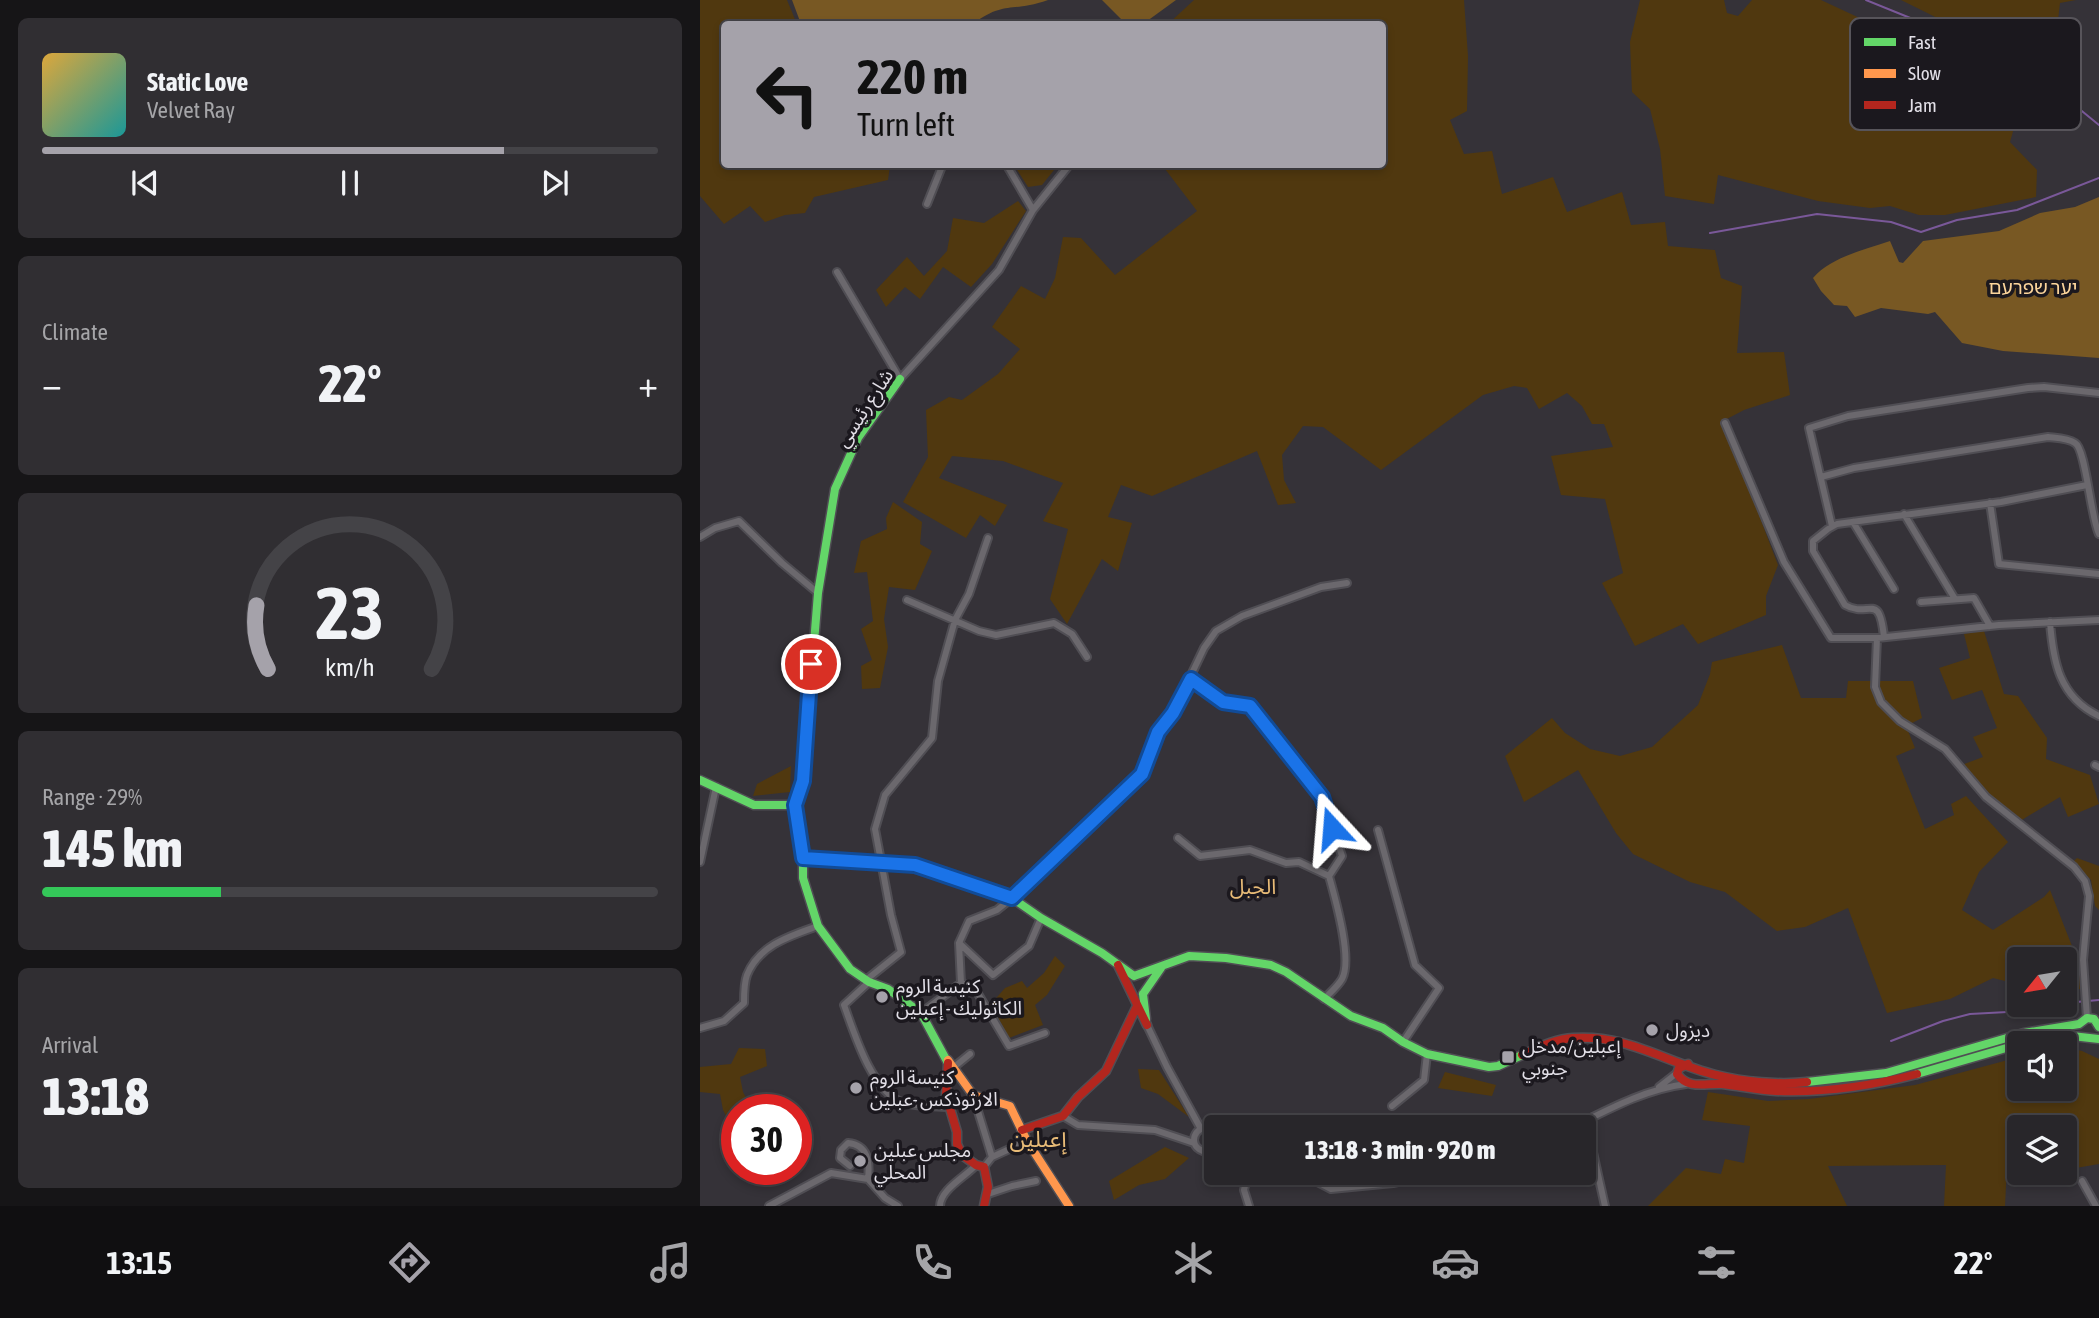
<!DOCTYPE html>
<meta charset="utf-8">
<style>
:root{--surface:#28262a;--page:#302e32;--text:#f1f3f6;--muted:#a5a5a8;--line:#444347;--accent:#a5a2aa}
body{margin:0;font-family:"Asap Condensed","Noto Sans Arabic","Noto Sans Hebrew",sans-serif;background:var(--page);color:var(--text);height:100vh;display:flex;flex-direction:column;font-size:26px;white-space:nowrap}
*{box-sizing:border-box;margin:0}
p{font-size:23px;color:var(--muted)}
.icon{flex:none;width:38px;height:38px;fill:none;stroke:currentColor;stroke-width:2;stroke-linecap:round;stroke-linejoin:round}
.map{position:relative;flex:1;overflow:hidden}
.details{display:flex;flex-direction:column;gap:18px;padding:18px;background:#161517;width:700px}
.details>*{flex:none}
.guide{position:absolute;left:21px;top:21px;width:665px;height:147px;border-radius:7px;box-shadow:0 4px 10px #0003,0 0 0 2px var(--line);background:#a5a2aa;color:#111;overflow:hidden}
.needle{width:46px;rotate:240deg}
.tools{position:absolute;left:1307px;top:947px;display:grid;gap:14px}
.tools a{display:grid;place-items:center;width:70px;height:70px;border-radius:7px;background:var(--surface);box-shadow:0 4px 10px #0003,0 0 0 2px var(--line);font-size:35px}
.speed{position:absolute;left:21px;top:1094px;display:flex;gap:14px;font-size:35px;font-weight:700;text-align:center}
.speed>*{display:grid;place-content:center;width:91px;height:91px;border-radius:50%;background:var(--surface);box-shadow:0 4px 10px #0003,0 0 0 2px var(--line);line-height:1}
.speed .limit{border:10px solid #d22;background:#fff;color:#111}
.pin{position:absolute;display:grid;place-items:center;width:60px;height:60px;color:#fff;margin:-30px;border:4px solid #fff;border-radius:50%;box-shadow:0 2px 7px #0007}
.me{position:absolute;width:77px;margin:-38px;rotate:341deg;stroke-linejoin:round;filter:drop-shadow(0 0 5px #0008)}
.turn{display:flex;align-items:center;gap:24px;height:147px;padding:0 21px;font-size:32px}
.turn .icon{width:91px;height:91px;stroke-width:2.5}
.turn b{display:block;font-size:49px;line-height:60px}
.big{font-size:52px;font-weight:800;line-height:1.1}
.details .card{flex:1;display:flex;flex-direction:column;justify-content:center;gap:10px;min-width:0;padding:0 24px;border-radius:10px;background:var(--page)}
.details .dial{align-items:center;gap:0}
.dial svg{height:182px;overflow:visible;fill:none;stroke:var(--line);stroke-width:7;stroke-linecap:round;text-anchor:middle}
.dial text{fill:var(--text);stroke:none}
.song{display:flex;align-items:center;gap:21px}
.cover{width:84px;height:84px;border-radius:10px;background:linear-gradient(135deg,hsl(40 70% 55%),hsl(180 70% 35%))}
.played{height:7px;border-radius:4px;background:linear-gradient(90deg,var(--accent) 75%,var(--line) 75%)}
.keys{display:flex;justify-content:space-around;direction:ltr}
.heat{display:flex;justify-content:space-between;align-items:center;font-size:38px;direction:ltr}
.charge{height:10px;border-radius:5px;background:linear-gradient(90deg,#34c759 29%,var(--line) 0)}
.trip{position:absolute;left:504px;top:1115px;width:392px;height:70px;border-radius:7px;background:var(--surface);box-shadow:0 4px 10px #0003,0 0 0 2px var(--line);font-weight:800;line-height:70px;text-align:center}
.menu{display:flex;height:112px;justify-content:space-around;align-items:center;background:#100f11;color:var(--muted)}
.menu .icon{width:49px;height:49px}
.menu .current{color:var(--accent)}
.menu b{font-size:32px;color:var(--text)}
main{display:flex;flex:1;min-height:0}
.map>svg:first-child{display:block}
.green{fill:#50380f}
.forest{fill:#785823}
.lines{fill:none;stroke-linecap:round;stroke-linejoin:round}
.stream{stroke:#7a5899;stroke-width:2}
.street-casing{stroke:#504e54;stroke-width:10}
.fast-casing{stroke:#504e54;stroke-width:11}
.slow-casing{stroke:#504e54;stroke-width:11}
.jam-casing{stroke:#504e54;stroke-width:11}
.street{stroke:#6b686d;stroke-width:6}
.fast{stroke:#63d668;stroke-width:8}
.slow{stroke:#ff974d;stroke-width:8}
.jam{stroke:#b3261e;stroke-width:8}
.route-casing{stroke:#114b97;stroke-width:18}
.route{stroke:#1a73e8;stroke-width:12}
.poi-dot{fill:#a5a2aa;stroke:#1b181e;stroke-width:2.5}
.labels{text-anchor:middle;stroke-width:7;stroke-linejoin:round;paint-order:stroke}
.park-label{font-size:19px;fill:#fcd59b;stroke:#1b181e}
.street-label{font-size:19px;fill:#e2dfe7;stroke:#1b181e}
.poi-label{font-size:19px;fill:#e2dfe7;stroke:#1b181e;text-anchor:start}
.neighbourhood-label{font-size:21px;fill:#e8bb77;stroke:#1b181e}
.quarter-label{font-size:23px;fill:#e8bb77;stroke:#1b181e}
.key{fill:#1b181e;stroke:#57545a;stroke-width:2}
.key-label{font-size:19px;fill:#e2dfe7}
</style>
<main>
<section class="details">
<div class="card">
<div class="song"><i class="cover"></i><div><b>Static Love</b><p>Velvet Ray</p></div></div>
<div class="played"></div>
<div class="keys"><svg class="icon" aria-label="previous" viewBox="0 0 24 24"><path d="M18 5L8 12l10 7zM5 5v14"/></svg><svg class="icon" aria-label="pause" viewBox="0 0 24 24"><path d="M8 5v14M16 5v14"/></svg><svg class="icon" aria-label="next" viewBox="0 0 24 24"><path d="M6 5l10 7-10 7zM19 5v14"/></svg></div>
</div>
<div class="card"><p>Climate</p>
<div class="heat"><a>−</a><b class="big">22°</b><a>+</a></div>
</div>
<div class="card dial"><svg viewBox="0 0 100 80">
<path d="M14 69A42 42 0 1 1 86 69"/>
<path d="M14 69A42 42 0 0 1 9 41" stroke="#a5a2aa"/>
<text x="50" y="56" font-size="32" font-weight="700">23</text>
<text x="50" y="72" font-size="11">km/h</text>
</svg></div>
<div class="card"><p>Range · 29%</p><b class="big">145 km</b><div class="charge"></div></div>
<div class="card"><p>Arrival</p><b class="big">13:18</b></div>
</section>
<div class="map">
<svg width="1399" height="1206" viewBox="0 0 1399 1206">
<rect width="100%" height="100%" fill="#353238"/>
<path class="green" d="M0,0H87L97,24H24V164L188,165L190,166L188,180L114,197L105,213L85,215L65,222L50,206L24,224L0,196Z
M494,0H764L768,56L767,111L750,120L764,154L792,151L802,194L853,177L867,212L922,192L931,225L965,222L968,246L1015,250L1021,278L1042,286L1037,353L1084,352L1090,395L1044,410L1023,421L1078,565L1066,596V615L998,644L983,624L935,646L902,583L923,573L905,499L861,495L851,456L913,447L904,424H892L882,406L867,393L839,409L827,388L814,386L783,395L681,470L623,427L603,426L582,455L584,480L596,503L578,505L557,451L452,496L421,485L408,517L432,523L418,571L402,559L367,624L350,599L368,529L343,521L363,483L303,461L252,456L239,478L307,505L295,526L280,515L266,538L203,502L228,457L226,410L249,397L262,400L298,374L320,349L292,327L321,286L345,299L355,278L363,237L381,238L415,275L497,211L462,165L682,164V24H468Z
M940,0H1024L1027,13L1038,16L1052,0H1121L1312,89L1319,110L1310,142L1337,170L1336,197L1245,215H1219L1190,206L1170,208L1118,201L1018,175L1014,204L965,196L960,149L950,109L932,92L930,42Z
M1201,0H1376L1360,3L1353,63L1298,48Z
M314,165H358L342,185L328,187Z
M318,201L326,211L292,264L271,287L243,267L220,299L205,287L186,307L176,290L207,257L224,276L247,251L253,218L284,223Z
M193,502L222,522L220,544L232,551L215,590L189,587L184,619L188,647L180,688L162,689L161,666L172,660L161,629L173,621L167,572L154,573L161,541L187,529L186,518Z
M1284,631L1304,694L1318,696L1347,738L1346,759L1390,775L1399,804L1368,817L1360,797L1320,821L1309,814L1259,766L1283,757L1273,737L1297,728L1282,690L1252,700L1239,668L1270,658L1264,634Z
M1082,645L1101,698H1146L1148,681H1213L1222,718L1206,726L1215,748L1196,756L1225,829L1254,815L1251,804L1266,796L1308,842L1279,872L1262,910L1293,930L1344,897L1350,890L1379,964L1380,989L1365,991V959H1320L1319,994H1310L1309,982L1293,978L1250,999L1187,1013L1148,908L1105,927L1077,931L1025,892L990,882L933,854L916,833L878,770L824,802L805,756L852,718L865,733L890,749L920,756L952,747L998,705L1010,674L1012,662Z
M91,766L90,792L53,796L57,784Z
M1377,858L1399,866V910L1395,906L1391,880L1373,862Z
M355,956L365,966L347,995L335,1005L343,1025L309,1038L291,1004L305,988L322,981L327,988L344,973Z
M1365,1047L1382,1051L1399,1059V1164L1376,1168L1371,1158L1365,1159V1127H1320L1319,1165H1307L1305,1206H1244L1246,1165L1128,1166L1147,1206H948L986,1168L1021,1174L1025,1159L1044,1163L1050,1126L1002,1120L1008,1092L1068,1101L1109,1099L1215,1085L1319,1057L1320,1088H1365Z
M39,1048L65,1049L67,1066L40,1077L43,1092L52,1109L37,1110V1129H33L23,1110L20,1094L0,1092V1067L31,1064Z
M438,1069L459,1070L489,1117L458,1094L441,1088Z
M745,1072L796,1085L792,1096L738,1088Z
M465,1147L489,1158L465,1179L439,1185L414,1200L409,1181Z"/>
<path class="forest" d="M92,0H348C312,13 305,0 273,24H101Z
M402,0H476L443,24H426Z
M1399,197V358L1303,351L1262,343L1235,312L1228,314L1181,308L1155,317L1147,306L1134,305L1121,291L1113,278C1131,257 1164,250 1190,241L1199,262L1203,263L1223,241L1299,231L1340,213L1375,207Z"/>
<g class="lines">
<path class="stream" d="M1166,0L1235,28L1350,85L1399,125
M1010,233L1117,214L1191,222L1221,232L1257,220L1317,210L1399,178
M1365,1003L1399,1000
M1191,1041L1243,1021L1270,1014L1326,1011L1357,1004"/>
<g class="street-casing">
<path id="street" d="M306,164L333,210
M227,204L243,164
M137,272L200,379L299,270L333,210L370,164
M1025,423L1084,562L1131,638H1177L1299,625L1399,620
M1121,477L1154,468L1348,437C1356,438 1368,438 1375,443C1386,449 1390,515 1399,534
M1290,503L1299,564L1399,574
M1204,514L1255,599
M1153,522L1194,589
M1132,526L1109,428L1148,416L1328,388L1344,387L1399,393
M0,537L15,528L39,521L82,563L118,593
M207,600L279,631L296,635L354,623L372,634L387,657
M1221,602L1274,598L1290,626
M1350,622C1353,661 1359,697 1399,716
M1184,637C1179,590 1169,619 1145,605L1113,551V541L1128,529L1137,524L1301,502L1387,485
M1177,638L1175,687L1181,702L1200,721L1245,749L1286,797L1374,867L1385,881L1389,896L1383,960L1387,1018
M491,679L523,702L550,706L622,797L642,856L629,876
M1395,765L1399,767
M678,830L715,965L739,988L703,1042
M478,838L500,856L550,850L586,863L599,862L629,876C635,898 653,959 642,979C638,986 630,993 624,999
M0,862L16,787
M259,943L293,975L329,946L341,918
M166,980L201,952L191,915L175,829L185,795L232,738L238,681L255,620L269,594L288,538
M169,982L144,1005C154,1032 171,1090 201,1102C216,1107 235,1106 250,1107
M261,983L274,987L309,1046L345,1033
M221,1013L261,983L259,943L269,921L297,910L312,898L442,773L458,732L473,713L504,648L516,631L542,616L621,587L647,583
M447,1025L467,1067L501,1129
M0,1028L24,1021L44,1003C44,994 44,983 47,975C59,945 90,936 118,926
M254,1067L270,1054
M959,1087L977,1073
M273,1095L292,1157
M692,1106L724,1080L727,1054
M363,1116L378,1125L455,1130L494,1143
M886,1121L905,1206
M873,1127C909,1109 946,1089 986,1084
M516,1133C501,1118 486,1140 499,1149C503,1152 511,1153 516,1155
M150,1166L140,1158L141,1150L148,1143C168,1145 170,1162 168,1179
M284,1167L292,1157L327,1141
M548,1172L544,1190L549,1206
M587,1172L604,1175L631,1189L693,1183L745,1172
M1382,1181L1396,1206
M288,1194L312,1186L336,1181
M69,1206L131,1173L168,1179L185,1198L198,1206
M240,1206C240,1190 265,1177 276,1165"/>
</g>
<g class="fast-casing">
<path id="fast" d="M200,379L158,438L135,489L118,593L103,781L95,805L103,858V878L118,926L150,969L169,982L188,989L221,1013L248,1063
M0,780L54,805H95
M103,858L215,865L312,898L341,918L402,953L434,976
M434,976L489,956L526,958L571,965L586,972L651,1016L683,1028L703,1042L727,1054L789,1067L798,1066L822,1055
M443,994L461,968
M443,994L446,1019
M1323,1043L1363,1035L1399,1039
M1217,1074L1320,1044
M1107,1082L1186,1073L1324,1033L1379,1024L1387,1018L1394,1019L1399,1027"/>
</g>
<g class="slow-casing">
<path id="slow" d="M248,1060L273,1095L310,1106L327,1141L369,1206"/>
</g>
<g class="jam-casing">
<path id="jam" d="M418,965L447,1025
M822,1055C838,1048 855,1039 873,1038C927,1034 967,1063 1016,1075C1044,1082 1079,1085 1107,1082
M248,1063L246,1095L257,1132V1144L262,1155L276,1165L284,1167L288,1187L284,1206
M988,1064L979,1068L977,1074C989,1090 1005,1083 1022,1084C1040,1086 1058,1090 1076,1091C1124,1093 1171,1086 1217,1074
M322,1130L363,1116L378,1097L406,1071L437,1006"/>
</g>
<use href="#street" class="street"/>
<use href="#fast" class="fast"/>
<use href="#slow" class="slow"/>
<use href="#jam" class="jam"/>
</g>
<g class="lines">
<g class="route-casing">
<path id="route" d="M111,664L103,781L95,805L103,858L215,865L312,898L442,774L458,732L473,713L491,679L523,702L550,706L622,797L632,828"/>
</g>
<use href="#route" class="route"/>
</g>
<g class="poi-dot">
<circle cx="182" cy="997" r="7"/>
<circle cx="952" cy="1030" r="7"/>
<rect x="801" y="1050" width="14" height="14" rx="3.5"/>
<circle cx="156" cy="1088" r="7"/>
<circle cx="160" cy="1161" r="7"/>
</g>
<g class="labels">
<g class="park-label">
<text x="1333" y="294">יער שפרעם</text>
</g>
<g class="street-label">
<text transform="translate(164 408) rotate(-57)" y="7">شارع رئيسي</text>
</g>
<g class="poi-label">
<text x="196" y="993">كنيسة الروم<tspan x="196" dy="22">الكاثوليك - إعبلين</tspan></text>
<text x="966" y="1037">ديزول</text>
<text x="822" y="1053">إعبلين/مدخل<tspan x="822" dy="22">جنوبي</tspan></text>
<text x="170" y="1084">كنيسة الروم<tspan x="170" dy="22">الارثوذكس -عبلين</tspan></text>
<text x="174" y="1157">مجلس عبلين<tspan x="174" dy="22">المحلي</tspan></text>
</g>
<g class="neighbourhood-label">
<text x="553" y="894">الجبل</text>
</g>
<g class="quarter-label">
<text x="338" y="1147">إعبلين</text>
</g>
</g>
<rect x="1150" y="18" width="231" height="112" rx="10" class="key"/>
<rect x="1164" y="38" width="32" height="8" fill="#63d668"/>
<rect x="1164" y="69" width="32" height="9" fill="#ff974d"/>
<rect x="1164" y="101" width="32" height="8" fill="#b3261e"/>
<g class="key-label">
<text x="1208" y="49">Fast</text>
<text x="1208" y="80">Slow</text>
<text x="1208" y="112">Jam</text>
</g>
</svg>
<div class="tools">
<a><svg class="needle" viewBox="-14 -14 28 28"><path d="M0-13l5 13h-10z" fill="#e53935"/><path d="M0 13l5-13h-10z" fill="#a5a5a8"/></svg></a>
<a><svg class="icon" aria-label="sound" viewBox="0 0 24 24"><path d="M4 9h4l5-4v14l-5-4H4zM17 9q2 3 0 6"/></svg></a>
<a><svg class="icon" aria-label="layers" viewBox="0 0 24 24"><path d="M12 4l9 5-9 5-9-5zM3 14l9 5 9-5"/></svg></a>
</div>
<div class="speed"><div class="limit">30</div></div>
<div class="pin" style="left:111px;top:664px;background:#d93025"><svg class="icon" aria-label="arrive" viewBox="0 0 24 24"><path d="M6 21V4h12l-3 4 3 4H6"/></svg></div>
<svg class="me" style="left:632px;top:828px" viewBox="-20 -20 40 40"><path d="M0-17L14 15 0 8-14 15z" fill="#1a73e8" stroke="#fff" stroke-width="4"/></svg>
<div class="trip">13:18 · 3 min · 920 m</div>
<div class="guide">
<div class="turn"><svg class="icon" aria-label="left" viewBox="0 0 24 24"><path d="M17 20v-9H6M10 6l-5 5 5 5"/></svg><div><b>220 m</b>Turn left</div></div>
</div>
</div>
</main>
<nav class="menu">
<b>13:15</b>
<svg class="icon current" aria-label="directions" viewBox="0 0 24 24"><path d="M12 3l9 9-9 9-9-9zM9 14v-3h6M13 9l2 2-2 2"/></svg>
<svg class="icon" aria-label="music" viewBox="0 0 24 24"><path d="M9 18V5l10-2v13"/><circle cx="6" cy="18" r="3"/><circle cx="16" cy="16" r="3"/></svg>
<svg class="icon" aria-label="phone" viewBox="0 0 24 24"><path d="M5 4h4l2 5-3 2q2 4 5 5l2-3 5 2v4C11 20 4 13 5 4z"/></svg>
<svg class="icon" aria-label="climate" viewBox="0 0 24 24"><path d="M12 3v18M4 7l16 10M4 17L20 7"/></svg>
<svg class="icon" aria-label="car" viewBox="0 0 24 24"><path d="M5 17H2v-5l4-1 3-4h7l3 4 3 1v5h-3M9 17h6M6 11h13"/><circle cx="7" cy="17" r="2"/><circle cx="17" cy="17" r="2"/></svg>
<svg class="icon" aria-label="filters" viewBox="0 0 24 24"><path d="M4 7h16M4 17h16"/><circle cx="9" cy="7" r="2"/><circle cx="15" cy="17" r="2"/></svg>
<b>22°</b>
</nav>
